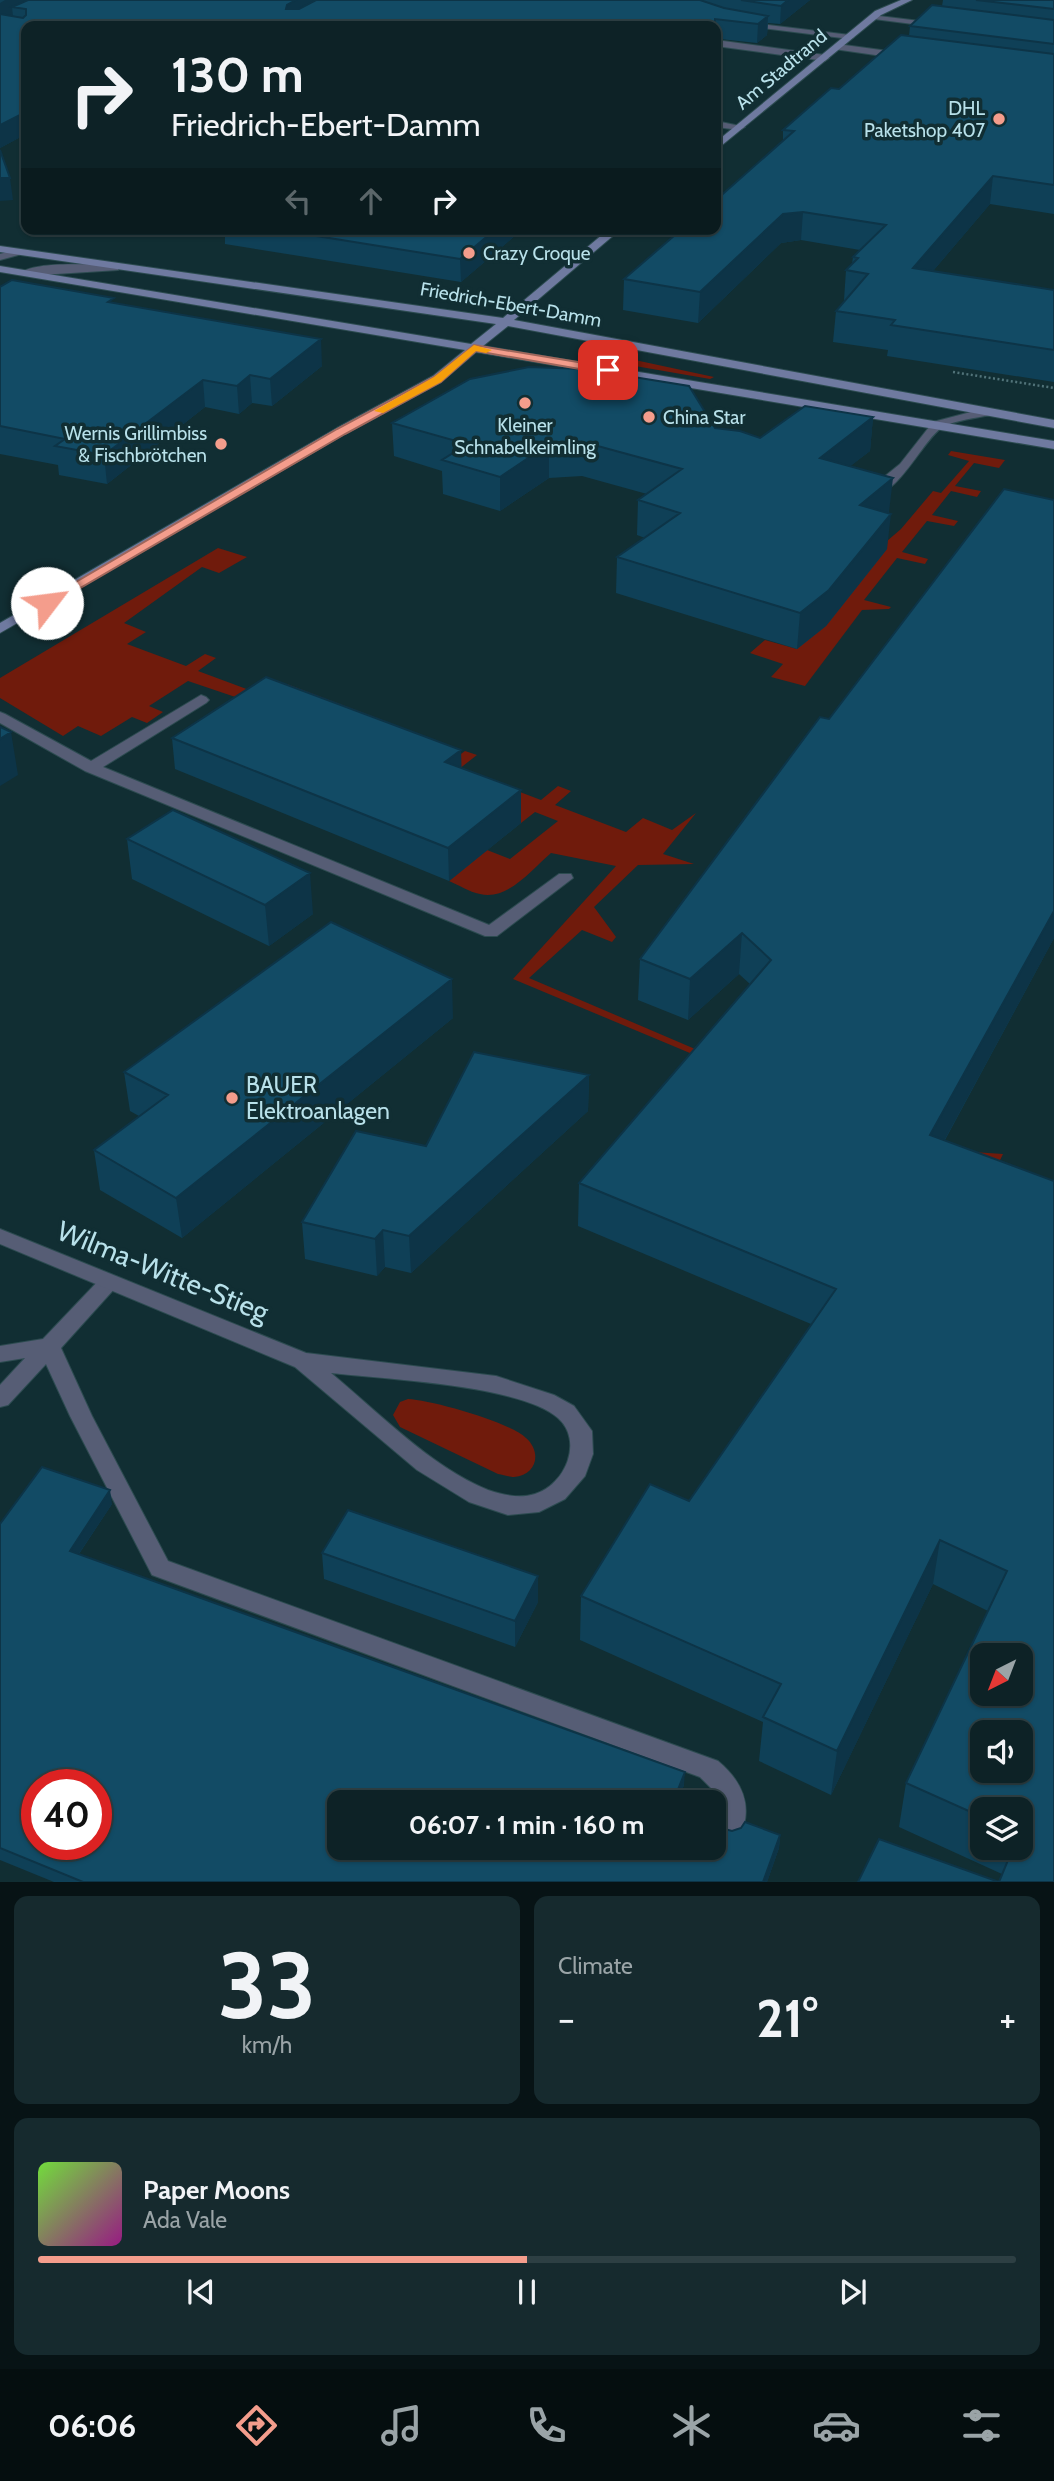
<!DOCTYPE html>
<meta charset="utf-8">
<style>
:root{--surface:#0d2226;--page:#162a2e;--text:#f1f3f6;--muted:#9aa4a7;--line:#2d3f43;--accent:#f49d8c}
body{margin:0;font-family:Cabin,sans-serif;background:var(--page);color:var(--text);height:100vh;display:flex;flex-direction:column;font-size:26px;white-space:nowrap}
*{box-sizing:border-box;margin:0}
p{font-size:23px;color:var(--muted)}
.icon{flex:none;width:38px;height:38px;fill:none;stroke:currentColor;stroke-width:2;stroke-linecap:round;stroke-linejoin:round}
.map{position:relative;height:1882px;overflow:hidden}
.drawer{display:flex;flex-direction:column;gap:14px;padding:14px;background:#071315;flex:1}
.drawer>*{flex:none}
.banner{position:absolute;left:21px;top:21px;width:700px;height:214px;border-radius:14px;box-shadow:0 2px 5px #0004,0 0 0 2px var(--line);background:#0d2226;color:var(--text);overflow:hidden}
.needle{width:46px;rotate:222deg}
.fabs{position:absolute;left:970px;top:1643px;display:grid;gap:14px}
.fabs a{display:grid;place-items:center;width:63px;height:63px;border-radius:14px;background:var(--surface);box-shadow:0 2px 5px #0004,0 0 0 2px var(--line);font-size:35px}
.speed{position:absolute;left:21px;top:1769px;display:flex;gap:14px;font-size:35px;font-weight:700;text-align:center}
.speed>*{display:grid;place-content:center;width:91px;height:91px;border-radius:50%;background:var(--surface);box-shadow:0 2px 5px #0004,0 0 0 2px var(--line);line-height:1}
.speed .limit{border:10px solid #d22;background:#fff;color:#111}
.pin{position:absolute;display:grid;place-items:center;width:60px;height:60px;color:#fff;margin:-30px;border-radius:14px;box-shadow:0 4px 10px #0006}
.me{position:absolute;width:77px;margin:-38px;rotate:60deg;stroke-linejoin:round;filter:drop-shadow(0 0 5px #0008)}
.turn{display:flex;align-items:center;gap:24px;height:147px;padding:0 35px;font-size:32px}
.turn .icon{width:91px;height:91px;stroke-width:2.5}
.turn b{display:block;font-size:49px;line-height:60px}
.lanes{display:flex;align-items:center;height:66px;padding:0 35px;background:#0003;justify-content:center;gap:35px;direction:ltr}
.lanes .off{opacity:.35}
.big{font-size:52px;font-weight:800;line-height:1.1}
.drawer .widget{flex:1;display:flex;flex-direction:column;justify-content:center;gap:10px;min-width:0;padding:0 24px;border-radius:14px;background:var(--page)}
.drawer .dial{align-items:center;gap:0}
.dial b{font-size:91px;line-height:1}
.song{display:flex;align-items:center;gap:21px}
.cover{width:84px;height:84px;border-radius:10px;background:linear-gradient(135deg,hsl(100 70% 55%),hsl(310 70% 35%))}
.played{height:7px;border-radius:4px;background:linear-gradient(90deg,var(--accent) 50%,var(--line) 50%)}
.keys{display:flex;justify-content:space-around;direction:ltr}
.heat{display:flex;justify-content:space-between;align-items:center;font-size:38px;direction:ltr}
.drawer .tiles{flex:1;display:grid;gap:14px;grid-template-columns:1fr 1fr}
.widget:last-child{grid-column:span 2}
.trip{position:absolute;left:327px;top:1790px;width:399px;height:70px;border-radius:14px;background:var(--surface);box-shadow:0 2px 5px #0004,0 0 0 2px var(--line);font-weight:800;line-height:70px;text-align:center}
.menu{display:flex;height:112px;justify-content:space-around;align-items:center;background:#050e0f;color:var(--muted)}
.menu .icon{width:49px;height:49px}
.menu .active{color:var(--accent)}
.menu b{font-size:32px;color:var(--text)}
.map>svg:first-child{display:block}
.green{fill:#701b0c}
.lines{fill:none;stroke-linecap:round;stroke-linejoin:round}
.lane-casing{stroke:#2c4b50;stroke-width:2}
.street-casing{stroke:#2c4b50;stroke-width:2}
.secondary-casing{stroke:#2c4b50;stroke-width:2}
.path{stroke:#517379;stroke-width:2.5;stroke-dasharray:2 2.5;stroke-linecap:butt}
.lane{fill:#565d75;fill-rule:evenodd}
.street{fill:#565d75;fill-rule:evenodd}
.secondary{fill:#6f7aa0;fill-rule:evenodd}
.wall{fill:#0f4057;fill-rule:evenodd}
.shaded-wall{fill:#0d3447}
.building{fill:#124b65;stroke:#0d3447;stroke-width:2;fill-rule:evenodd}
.route{fill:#f49d8c;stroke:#9f665b;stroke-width:2}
.slow{fill:#f59e0b}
.poi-dot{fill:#f49d8c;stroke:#112e33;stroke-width:2.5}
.labels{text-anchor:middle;stroke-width:7;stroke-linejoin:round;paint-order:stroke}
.far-street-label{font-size:19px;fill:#b8e1ea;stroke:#112e33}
.far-poi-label{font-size:19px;fill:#b8e1ea;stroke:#112e33;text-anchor:end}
.poi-label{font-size:23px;fill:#b8e1ea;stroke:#112e33;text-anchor:start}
.near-street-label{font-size:28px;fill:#b8e1ea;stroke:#112e33}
</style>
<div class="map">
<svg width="1054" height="1883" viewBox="0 0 1054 1883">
<rect width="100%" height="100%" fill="#112e33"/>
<path class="green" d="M590,351H593L714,377L710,379L583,357Z
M951,451L1005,460L999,468L974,463L955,486L981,491L977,497L951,491L932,515L958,521L954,526L927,521L902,552L928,559L925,564L897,558L864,600L891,607L889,609L862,610L805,686L771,677L783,664L750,653L765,640L797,649L880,547L901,529L933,491L941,493L969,461L948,455Z
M218,548L247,557L219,573L202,567L124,623L146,632L127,644L186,666L205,654L216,658L198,671L268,697L287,684L385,721L368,734L447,764L465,751L477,755L459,769L541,800L558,786L571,791L555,805L626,832L643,818L672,830L696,813L663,854L694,864L638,865L594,907L616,937L612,942L582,930L529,978L929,1149L1003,1154L991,1179L513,979L616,866L551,853C532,869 508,901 480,894C469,892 459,885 449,881L487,850L510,859L558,821L535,812L521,823L268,708L188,681L149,706L163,712L147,723L132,717L101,736L78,726L63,736L0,698V678Z
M408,1399C431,1400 510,1422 526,1438C542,1452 537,1475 514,1477C510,1477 503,1475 498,1474L400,1427L393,1415L400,1402Z"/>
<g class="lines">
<g class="lane-casing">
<path id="lane" d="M871,15L936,23L940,25L936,27L874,19Z
M743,22L850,35L854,37L850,39L746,26Z
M716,40L825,55L829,58L825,61L716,46Z
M18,249L22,250V254L0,260V254Z
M114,265L119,268L118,270L25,276L20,273C37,261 91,265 114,265Z
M986,408L990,409V415C976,418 956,420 943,427C924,437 897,500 869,495V489L900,464L933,422Z
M201,695L206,697L209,700L206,703L103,767L489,925L559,874H571L573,878L497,936H485L85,771L0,723V712L5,714L91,761Z
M109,1274L116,1277L119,1282L116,1287L61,1348L92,1416L168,1561L718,1761C743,1782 754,1807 739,1839L730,1842L721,1839L717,1830L719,1796L700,1777L152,1575L70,1416L46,1364L8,1405L0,1407V1385L25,1358L0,1362V1346L43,1339L102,1277Z"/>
</g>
<g class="street-casing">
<path id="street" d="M837,44L903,53L907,56L903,59L834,49Z
M716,121L745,127L740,130L716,127Z
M0,1229L306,1353L496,1376L554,1395L574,1406L592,1431L593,1454L585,1476L565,1499L539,1512L508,1515L469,1502L417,1470L295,1367L0,1244ZM331,1373C384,1379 521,1385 558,1418C584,1441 565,1485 535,1494C519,1499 503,1495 488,1490C431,1467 378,1412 331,1373Z"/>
</g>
<g class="secondary-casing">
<path id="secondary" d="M901,0H912L881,15L716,150V142L875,11Z
M609,229H621L514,320L1054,420V428L508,326L483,346L1054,441V449L476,352L441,382L345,434L0,633V623L337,428L433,376L465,350L0,272V266L471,344L496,324L0,252V246L503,318Z"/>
</g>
<path class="path" d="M953,372L1054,388"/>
<use href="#lane" class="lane"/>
<use href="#street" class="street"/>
<use href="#secondary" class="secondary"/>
</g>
<path class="wall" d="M0,0H810L780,24L768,23L767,35L757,43L720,39L719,49L716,52V26H26V134L0,148Z
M943,0H1054V214L990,204L933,271L1054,290V382L887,356L888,350L833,342L836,311L845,301L844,300L846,270L852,264L853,257L860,250L801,240L781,243L698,323L623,310L624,279L783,142V130L909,36L910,26L942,6Z
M178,229H523L461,282L225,244V237Z
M0,287L115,303L322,366L272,406L252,403L239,414L205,407L107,484L59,475L58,465L0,454Z
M873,417L870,451L850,466L889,512L888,513L887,549L826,626L797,649L616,593L617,557L645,538L637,535L638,500L647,494L582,476L549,478L500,511L443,494L442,471L394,456L392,423L715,428L760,438Z
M1054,500V938L945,1140L1054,1882H999L1002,1874L899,1827L906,1783L988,1611L933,1584L831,1795L759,1761L763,1722L580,1640L581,1596L689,1501L811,1324L578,1226L579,1183L750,984L739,974L688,1020L638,1000L640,959L829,719ZM982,1810H1020V1848H982Z
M172,738L462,768L521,790V823L449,881L175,769Z
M127,839L313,914L269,946L132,879Z
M453,1018L182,1238L100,1190L94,1150L139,1116L130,1111L124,1072Z
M589,1075L588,1111L411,1273L385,1267L377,1276L305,1259L302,1222L426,1146Z
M112,1504L79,1554L684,1785L679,1798L721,1828L732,1831L780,1835L779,1848L767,1882H54L0,1860V1524Z
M322,1553L538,1602L515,1647L324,1579Z"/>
<path class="shaded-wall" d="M5,0H43L12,7L13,16L0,23V3Z
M296,0H331L288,24L286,9L287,5Z
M788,0H810L780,24L781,6Z
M768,16L767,35L757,43L758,24Z
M720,30L719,49L716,52V33Z
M26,112V134L0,148V125Z
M993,176L990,204L910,298L913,268Z
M0,178H10L13,200L0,201Z
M803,212L801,240L781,243L698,323L700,292L783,214Z
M496,229H523L461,282L460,259Z
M321,339L322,366L272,406L270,379Z
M250,375L252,403L239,414L237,386Z
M203,380L205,407L107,484L104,455Z
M873,417L870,451L817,492L820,458Z
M549,444V478L500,511V477Z
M893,478L889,512L857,540L860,505Z
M891,514L887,549L826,626L797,649L800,613Z
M11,732L18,775L0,786V739Z
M461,750L462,782L445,762Z
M521,790V823L449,881L448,848Z
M310,873L313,914L269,946L265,905Z
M1054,911V938L924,1178L930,1135Z
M742,933L739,974L688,1020L690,979Z
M452,979L453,1018L182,1238L176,1198Z
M589,1075L588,1111L411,1273L409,1236Z
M383,1230L385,1267L377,1276L375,1239Z
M110,1490L112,1504L72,1564L70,1551Z
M940,1540L933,1584L831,1795L837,1751Z
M538,1576V1602L515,1647V1621Z
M685,1772L684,1785L677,1802L675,1797Z
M780,1835L779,1848L767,1882H763Z"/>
<path class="building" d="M28,0H296L287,5L286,9H299L316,0H700L724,8L768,16L758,24L715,19V26H26V112L0,125V14L23,18L26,15V9L12,7Z
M741,0H788L781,6Z
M976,0H1054V9Z
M932,5L1054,20V44L910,26Z
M901,35L1054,54V185L993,176L913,268L1054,290V350L891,325L895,320L836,311L868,274L846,270L858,258L853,257L886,225L803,212L783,214L700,292L624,279L682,229H716V200L794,131L783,130L831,88L839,89Z
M0,150L10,178H0Z
M273,229H496L460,259Z
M12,280L114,298L108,302L321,339L270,379L250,375L237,386L203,380L104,455L55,446L65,439L0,426V287Z
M529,367L584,369L689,386L715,428L740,431L760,438L805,406L873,417L820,458L893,478L860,505L891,514L829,590L800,613L617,557L680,513L638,500L682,469L583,442L549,444L500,477L442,460L467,444L392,423L470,379Z
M1004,489L1054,500V911L930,1135L1054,1181V1882H858L879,1839L999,1882L1013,1848H1020V1810H982V1817L906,1783L1007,1571L940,1540L837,1751L763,1717L781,1684L581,1596L650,1484L689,1501L836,1289L579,1183L771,960L742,933L690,979L640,959L820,717L829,719ZM982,1656H1020V1694H982ZM982,1732H1020V1771H982Z
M266,677L461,750L445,762L521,790L448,848L172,738Z
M0,727L11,732L0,739Z
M173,810L310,873L265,905L127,839Z
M331,922L452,979L176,1198L94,1150L168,1095L124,1072Z
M474,1052L589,1075L409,1236L383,1230L375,1239L302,1222L356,1131L426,1146Z
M42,1467L110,1490L70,1551L685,1772L675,1797L691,1802H340V1848H714V1811L716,1812L721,1828L732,1831L741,1828L745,1822L780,1835L763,1882H83L0,1848V1524ZM37,1785H96V1844H37Z
M348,1510L538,1576L515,1621L322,1553Z"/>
<path class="route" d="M474,345L608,367L614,370L608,374L476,351L441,382L345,434L51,605L47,606L40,603L337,429L434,377Z"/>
<path class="slow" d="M474,345L492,350L486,353L476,351L441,382L383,413L374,411L434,377Z"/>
<g class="poi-dot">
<circle cx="999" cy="119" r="7"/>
<circle cx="469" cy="253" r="7"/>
<circle cx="525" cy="403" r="7"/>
<circle cx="649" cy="417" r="7"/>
<circle cx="221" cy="444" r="7"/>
<circle cx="232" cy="1098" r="7"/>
</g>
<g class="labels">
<g class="far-street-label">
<text transform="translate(781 69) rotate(-40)" y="7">Am Stadtrand</text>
<text transform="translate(511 304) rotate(10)" y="7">Friedrich-Ebert-Damm</text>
</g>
<g class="far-poi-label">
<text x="985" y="115">DHL<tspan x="985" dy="22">Paketshop 407</tspan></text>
<text x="483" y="260" text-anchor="start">Crazy Croque</text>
<text x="663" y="424" text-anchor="start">China Star</text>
<text x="525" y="432" text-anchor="middle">Kleiner<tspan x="525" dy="22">Schnabelkeimling</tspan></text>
<text x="207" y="440">Wernis Grillimbiss<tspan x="207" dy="22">&amp; Fischbrötchen</tspan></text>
</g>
<g class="poi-label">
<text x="246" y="1093">BAUER<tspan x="246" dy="26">Elektroanlagen</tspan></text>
</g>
<g class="near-street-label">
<text transform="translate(163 1271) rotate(22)" y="10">Wilma-Witte-Stieg</text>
</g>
</g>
</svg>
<div class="fabs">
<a><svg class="needle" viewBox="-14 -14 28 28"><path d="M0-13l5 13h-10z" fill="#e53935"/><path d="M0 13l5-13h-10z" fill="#9aa4a7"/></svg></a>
<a><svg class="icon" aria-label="sound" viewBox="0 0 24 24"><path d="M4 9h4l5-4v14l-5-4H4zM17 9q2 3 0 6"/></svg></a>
<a><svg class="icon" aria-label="layers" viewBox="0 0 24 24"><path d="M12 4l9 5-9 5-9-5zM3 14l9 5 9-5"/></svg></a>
</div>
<div class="speed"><div class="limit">40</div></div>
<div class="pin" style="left:608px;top:370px;background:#d93025"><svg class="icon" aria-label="arrive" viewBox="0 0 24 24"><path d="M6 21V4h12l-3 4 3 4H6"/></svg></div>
<svg class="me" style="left:47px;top:603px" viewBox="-20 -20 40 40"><circle r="19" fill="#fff"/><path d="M0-13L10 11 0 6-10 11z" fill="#f49d8c"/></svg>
<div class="trip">06:07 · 1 min · 160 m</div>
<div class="banner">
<div class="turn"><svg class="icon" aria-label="right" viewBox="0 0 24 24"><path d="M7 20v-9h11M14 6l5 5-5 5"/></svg><div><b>130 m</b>Friedrich-Ebert-Damm</div></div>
<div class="lanes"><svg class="icon off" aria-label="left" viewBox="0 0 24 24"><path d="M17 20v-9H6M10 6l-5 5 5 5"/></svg><svg class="icon off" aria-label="ahead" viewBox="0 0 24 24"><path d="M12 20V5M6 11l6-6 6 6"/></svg><svg class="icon" aria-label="right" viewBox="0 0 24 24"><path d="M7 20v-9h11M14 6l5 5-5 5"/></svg></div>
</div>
</div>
<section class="drawer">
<div class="tiles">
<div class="widget dial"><b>33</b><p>km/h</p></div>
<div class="widget"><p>Climate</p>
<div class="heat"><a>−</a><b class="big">21°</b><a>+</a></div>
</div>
<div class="widget">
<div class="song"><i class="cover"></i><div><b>Paper Moons</b><p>Ada Vale</p></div></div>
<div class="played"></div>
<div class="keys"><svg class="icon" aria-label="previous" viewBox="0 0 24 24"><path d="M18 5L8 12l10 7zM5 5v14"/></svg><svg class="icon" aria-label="pause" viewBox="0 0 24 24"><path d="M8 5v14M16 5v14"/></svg><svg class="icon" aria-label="next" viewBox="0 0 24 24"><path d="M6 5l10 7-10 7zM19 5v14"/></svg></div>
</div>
</div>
</section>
<nav class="menu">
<b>06:06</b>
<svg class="icon active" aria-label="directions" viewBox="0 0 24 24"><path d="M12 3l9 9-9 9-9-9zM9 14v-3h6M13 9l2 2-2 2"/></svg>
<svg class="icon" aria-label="music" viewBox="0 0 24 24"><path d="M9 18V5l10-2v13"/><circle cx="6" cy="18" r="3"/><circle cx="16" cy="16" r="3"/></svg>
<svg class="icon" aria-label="phone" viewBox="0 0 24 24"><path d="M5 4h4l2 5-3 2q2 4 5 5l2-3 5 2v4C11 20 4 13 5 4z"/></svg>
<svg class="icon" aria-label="climate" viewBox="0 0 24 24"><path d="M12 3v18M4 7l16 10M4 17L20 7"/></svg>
<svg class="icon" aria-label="car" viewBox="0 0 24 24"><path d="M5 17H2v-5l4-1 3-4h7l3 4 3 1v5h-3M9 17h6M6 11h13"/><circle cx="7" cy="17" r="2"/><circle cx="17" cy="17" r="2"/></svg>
<svg class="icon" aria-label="filters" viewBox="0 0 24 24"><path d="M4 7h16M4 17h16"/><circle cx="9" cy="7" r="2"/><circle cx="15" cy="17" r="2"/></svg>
</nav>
